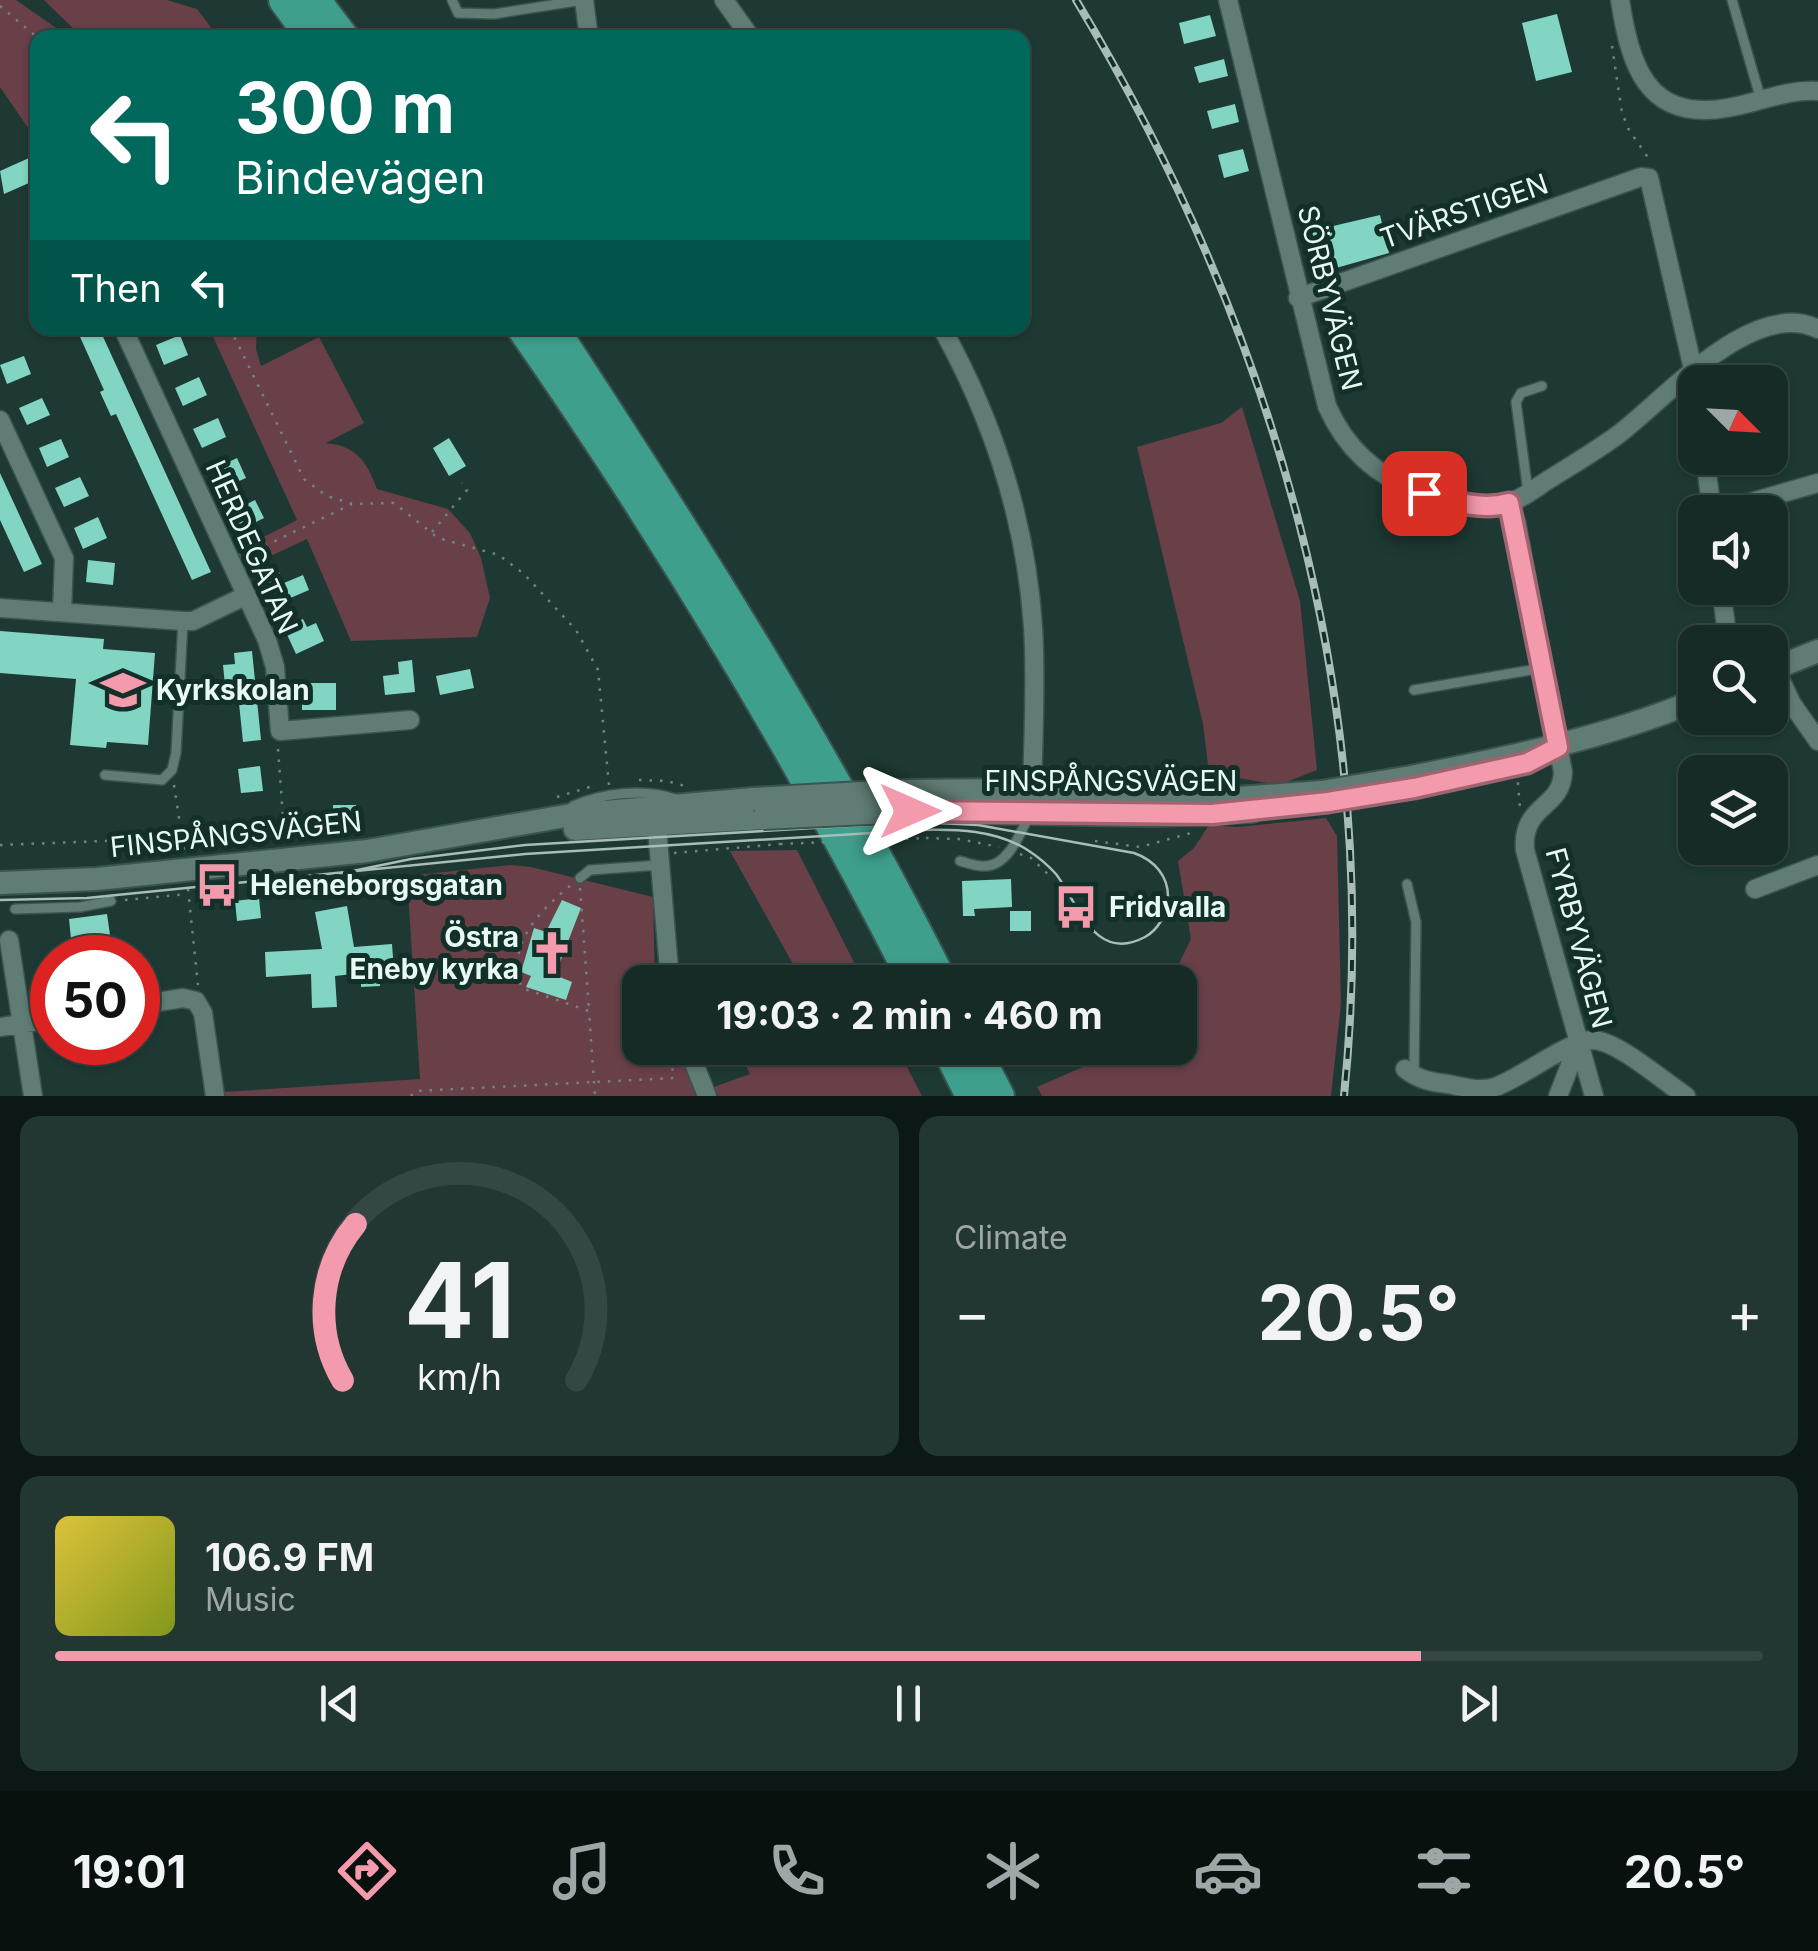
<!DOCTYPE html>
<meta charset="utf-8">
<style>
:root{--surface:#162b26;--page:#233732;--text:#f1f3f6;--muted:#9ea7a7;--line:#354743;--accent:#f39aac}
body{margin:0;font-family:Inter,sans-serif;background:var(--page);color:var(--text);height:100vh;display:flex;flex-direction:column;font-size:38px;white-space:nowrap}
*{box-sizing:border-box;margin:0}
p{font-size:32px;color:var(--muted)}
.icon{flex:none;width:55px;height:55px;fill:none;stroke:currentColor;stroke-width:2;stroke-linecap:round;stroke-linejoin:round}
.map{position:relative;height:1096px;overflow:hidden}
.side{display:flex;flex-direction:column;gap:20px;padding:20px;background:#0c1815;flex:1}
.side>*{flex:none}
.guide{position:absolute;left:30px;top:30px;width:1000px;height:305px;border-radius:20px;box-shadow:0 2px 8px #0004,0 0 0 2px var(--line);background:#00695c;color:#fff;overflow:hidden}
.needle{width:65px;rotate:114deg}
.fabs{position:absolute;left:1678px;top:365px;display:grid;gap:20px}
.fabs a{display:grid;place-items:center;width:110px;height:110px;border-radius:20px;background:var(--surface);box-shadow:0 2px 8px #0004,0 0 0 2px var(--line);font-size:50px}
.speed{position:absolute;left:30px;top:935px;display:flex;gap:20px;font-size:50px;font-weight:700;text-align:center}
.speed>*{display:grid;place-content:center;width:130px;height:130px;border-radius:50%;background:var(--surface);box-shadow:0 2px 8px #0004,0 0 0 2px var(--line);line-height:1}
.speed .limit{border:15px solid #d22;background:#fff;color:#111}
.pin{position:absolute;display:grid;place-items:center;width:85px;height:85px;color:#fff;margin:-42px;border-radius:20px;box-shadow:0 5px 15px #0006}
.me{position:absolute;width:110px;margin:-55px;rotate:90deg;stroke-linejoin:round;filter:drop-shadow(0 0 8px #0008)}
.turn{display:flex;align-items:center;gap:35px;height:210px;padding:0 40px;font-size:45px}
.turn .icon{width:130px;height:130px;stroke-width:2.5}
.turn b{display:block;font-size:70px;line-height:85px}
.then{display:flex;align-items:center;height:95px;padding:0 40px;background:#0003;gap:20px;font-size:38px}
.big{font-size:75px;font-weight:700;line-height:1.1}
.side .tile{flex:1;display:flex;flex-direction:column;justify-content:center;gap:15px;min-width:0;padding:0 35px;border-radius:20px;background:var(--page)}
.side .dial{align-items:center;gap:0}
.dial svg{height:260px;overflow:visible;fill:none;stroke:var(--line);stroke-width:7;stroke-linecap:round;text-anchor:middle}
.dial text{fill:var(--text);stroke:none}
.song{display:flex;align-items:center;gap:30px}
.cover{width:120px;height:120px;border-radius:15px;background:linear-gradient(135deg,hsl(50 70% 55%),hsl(70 70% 35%))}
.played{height:10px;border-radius:5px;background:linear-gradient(90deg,var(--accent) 80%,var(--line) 80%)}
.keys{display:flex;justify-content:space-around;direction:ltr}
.heat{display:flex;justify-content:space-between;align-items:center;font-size:55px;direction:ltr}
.side .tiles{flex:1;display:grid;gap:20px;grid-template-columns:1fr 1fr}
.tile:last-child{grid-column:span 2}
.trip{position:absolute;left:622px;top:965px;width:575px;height:100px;border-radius:20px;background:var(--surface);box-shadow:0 2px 8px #0004,0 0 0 2px var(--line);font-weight:700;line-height:100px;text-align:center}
.tab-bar{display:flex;height:160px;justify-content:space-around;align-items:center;background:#09110f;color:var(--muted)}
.tab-bar .icon{width:70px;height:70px}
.tab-bar .active{color:var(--accent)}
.tab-bar b{font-size:45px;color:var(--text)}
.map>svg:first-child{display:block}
.green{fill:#693f48}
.building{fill:#82d5c2}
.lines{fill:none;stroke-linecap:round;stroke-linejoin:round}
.service-casing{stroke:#3b544f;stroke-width:12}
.minor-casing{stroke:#3b544f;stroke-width:21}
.secondary-casing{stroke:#3b544f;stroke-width:26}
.motorway-casing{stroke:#3b544f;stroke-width:34}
.path{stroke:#708781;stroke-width:2.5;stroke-dasharray:2.5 8;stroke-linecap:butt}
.service{stroke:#5f7c75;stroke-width:9}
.minor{stroke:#5f7c75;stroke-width:18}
.secondary{stroke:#5f7c75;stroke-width:22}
.motorway{stroke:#3e9f8c;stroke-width:30}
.tram{stroke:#a9bdb8;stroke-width:2.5}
.rail-casing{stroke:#a9bdb8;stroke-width:8}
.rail{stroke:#132f29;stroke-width:4;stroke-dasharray:11;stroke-linecap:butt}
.secondary-bridge-casing{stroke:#3b544f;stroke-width:26;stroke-linecap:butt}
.path-bridge{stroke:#708781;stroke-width:2.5;stroke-dasharray:2.5 8;stroke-linecap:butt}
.secondary-bridge{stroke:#5f7c75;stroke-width:22}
.route-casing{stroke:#9e6470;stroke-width:25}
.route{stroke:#f39aac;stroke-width:18}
.labels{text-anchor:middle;stroke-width:10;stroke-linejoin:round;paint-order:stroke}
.street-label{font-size:28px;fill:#e8f8f3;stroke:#132f29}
.poi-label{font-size:28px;font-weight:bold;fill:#e8f8f3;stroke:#132f29;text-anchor:start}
</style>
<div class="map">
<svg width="1818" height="1096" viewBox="0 0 1818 1096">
<rect width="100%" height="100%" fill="#1e3933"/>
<path class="green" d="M0,0H16L69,37L38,38L37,141L0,87Z
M44,0H167L197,9L218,37H82Z
M209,328H257L256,349L261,366L319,337L364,423L326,443C357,446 367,462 377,489L448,509L470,533L481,558L490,598L477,637L351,641L307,539L243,569L236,551L297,520Z
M1242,407L1300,601L1317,770L1279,785L1209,773L1203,724L1137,447L1221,423Z
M1326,818L1337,836L1341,1004L1331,1096H1042L1037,1087L1092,1063L1091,1048H1180V982H1170L1191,939L1178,861L1194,848L1209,825L1238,827Z
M796,850H797L864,982H803L730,851Z
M511,865L531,867L653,897L655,982H640V1048H677L696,1096H224V1092L420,1079L407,876Z
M737,1048H897L922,1096H718L714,1087L750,1074Z"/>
<path class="building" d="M1557,14L1572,72L1536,81L1522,23Z
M1210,15L1216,36L1184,44L1179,23Z
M1224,59L1228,76L1199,83L1194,67Z
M1235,104L1239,122L1212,129L1207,111Z
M1243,149L1249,171L1224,178L1218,155Z
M38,154V179L4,194L0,171Z
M1380,215L1389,253L1322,272L1312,231Z
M76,328H99L211,572L192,580L116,414L111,416L100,392L104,390Z
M180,335L188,355L164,365L156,345Z
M24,356L31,374L7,384L0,365Z
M199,377L207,395L183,406L175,388Z
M42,398L50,415L27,425L19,408Z
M218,418L226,437L202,448L193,429Z
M449,438L466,466L449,476L433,448Z
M61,439L69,457L47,467L39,448Z
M237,458L246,478L221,489L212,470Z
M0,473L42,564L24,572L0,520Z
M80,477L89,496L64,507L55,488Z
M255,500L264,518L240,530L231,512Z
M98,517L107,538L83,549L74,528Z
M88,560L115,563L113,585L86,582Z
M279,572L284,583L303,575L309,590L274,605L263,579Z
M303,619L307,627L316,623L324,641L296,654L284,628Z
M0,631L104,639L103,649L155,653L148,745L107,742L106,748L70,745L76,679L0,673Z
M252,651L261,740L243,742L237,684L225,685L223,665L235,664L234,653Z
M412,660L415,692L385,695L383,676L399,674L398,662Z
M470,669L474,688L440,695L436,676Z
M302,683H336V710H302Z
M260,766L263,791L241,793L238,769Z
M333,805H356V825H333Z
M1011,879L1012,907L974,909L975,916H963L962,881Z
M259,898L261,918L237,921L235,901Z
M562,900L581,908L555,975L572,982L566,1000L526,987L531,976L521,972L534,928L546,932Z
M347,906L354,947L392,944L394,971L380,972V986L361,987V973L335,976L337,1007L312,1008L311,974L266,977L265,952L322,949L315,912Z
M1010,911H1031V931H1010Z
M107,914L111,942L94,944L93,937L71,939L69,919Z"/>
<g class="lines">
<g class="service-casing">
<path id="service" d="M452,0L458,13L494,14L583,0
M1732,0L1761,100
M1528,492L1516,402L1521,393L1542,386
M1414,690L1543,668
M105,775L162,780L172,770L176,753L183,621
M573,806C602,793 645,788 675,799
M960,861C967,863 978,867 986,866C1009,865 1021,831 1030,814
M580,878L590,870L660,865
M1407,884L1416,922L1414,1075
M15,909L80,907L111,901"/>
</g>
<g class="minor-casing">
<path id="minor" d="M584,0L589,38
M724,0L751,38
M1228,0L1327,406C1345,447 1375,476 1419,491C1444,500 1474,510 1501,505C1518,502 1534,489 1548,480C1572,465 1596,451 1619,434C1666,398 1754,297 1818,329
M1620,0C1630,64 1646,122 1727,108C1758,103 1786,89 1818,91
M1298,298L1641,177L1649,178L1696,382
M123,328L267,640L275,667L280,731L410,720
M942,328C993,420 1026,521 1033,627C1037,688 1032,751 1032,812
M0,420L64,558L62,612
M1705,458L1712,512
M1509,503L1516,522L1563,772C1562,809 1521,804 1525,850L1594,1096
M1717,512L1818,483
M1721,588L1728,642
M0,608L183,621H193L245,596
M1775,668L1792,704L1818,741
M656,816L670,982
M1755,889L1818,865
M9,940L33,1096
M138,1005L183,998L196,1001L203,1013L215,1096
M0,1027L52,1019
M688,1048L707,1096
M1405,1069C1419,1080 1431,1082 1448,1084C1463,1087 1480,1092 1495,1087C1522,1078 1568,1040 1593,1040C1618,1041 1663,1081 1686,1096
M1558,1096L1579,1042"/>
</g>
<g class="secondary-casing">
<path id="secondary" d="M1770,670L1818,651
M1411,777C1508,758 1604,738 1695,701
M898,791L1032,790L1238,798L1322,792
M910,811L1157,815L1252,811
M575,829L763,818
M0,883L97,879L367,851L571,815L753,799"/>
</g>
<g class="motorway-casing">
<path id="motorway" d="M284,0L312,38
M315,0L344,38
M522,328C664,532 802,760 914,982
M553,328C692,540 828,755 942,982
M947,1048L971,1096
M974,1048L999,1096"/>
</g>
<path class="path" d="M0,6L38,38
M1612,46L1622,113L1629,130L1649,159
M230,328L304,479L327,496L353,504L394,503L438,538L499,555L524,574L576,630L598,670L609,785
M432,532L467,490L462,483
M246,555L352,504
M278,749L283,817L280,825
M1048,766L1064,772
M999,770L1015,766
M1517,772L1520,808
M639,780L667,781L685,786
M174,785L184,851
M557,797L596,785
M1269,817L1291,814
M926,838L959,839L999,847
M1095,841L1140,847L1191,833
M0,845L182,838L264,823L305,837
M674,853L780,844
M1020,854L1031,858L1051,877
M570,886C539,911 505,946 522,988L589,1011L595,1096
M580,888L589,1009
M188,889L198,985
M125,900L187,894
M411,1096L415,1091L674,1078L669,1048"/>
<use href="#service" class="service"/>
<use href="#minor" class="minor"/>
<use href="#secondary" class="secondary"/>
<use href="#motorway" class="motorway"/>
<path class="tram" d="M0,900L87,898L525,854L921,830C958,829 994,830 1026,849C1037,856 1047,864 1056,874C1078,903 1094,964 1145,937C1158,930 1167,914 1168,899C1169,876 1154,860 1134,853L978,825L917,822L525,845L411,859L338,874"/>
<g class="rail-casing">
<path id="rail" d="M1076,0C1276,332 1384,708 1344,1096"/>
</g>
<use href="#rail" class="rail"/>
<g class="secondary-bridge-casing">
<path id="secondary-bridge" d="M1322,792L1411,777
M753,799L898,791
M763,818L910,811"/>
</g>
<path class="path-bridge" d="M780,844L926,838"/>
<use href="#secondary-bridge" class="secondary-bridge"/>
</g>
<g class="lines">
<g class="route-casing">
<path id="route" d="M910,811L1212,814L1328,802L1414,788L1527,763L1558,747L1509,503C1481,511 1451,501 1424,493"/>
</g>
<use href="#route" class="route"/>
</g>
<defs>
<g id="school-bare" transform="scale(3.45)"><path d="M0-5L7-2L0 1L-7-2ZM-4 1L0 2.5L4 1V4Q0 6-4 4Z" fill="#f39aac" stroke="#132f29" stroke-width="2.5" paint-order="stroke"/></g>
<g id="bus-bare" transform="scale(3.45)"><path d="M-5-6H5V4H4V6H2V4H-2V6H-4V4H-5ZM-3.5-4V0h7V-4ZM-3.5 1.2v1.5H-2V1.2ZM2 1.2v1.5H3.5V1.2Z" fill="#f39aac" stroke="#132f29" stroke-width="2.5" paint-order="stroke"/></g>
<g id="church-bare" transform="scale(3.45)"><path d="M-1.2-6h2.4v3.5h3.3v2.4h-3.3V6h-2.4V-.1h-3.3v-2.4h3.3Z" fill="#f39aac" stroke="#132f29" stroke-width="2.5" paint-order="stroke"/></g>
</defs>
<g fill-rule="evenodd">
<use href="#school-bare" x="123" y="690"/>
<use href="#bus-bare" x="217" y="885"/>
<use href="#bus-bare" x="1076" y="907"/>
<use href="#church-bare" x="552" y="953"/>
</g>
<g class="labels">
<g class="street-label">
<text transform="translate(1464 211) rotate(-19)" y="10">TVÄRSTIGEN</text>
<text transform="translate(1330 298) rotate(76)" y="10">SÖRBYVÄGEN</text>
<text transform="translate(252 547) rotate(66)" y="10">HERDEGATAN</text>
<text x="1111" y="791">FINSPÅNGSVÄGEN</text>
<text transform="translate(236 834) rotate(-6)" y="10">FINSPÅNGSVÄGEN</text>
<text transform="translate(1579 938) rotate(75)" y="10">FYRBYVÄGEN</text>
</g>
<g class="poi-label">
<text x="156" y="700">Kyrkskolan</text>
<text x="250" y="895">Heleneborgsgatan</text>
<text x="1109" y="917">Fridvalla</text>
<text x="519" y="947" text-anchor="end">Östra<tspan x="519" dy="32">Eneby kyrka</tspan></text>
</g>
</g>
</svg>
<div class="fabs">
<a><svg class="needle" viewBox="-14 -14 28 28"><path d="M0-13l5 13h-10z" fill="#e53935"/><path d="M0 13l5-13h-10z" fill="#9ea7a7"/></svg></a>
<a><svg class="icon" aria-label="sound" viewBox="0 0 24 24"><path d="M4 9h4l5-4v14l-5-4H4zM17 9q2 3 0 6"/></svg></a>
<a><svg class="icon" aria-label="search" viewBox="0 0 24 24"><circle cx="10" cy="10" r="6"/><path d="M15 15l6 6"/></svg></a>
<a><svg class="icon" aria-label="layers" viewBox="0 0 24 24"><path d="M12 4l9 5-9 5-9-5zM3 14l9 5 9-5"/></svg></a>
</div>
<div class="speed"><div class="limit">50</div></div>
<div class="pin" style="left:1424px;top:493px;background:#d93025"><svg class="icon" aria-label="arrive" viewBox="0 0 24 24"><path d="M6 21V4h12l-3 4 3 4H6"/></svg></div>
<svg class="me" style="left:910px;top:811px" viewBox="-20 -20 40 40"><path d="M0-17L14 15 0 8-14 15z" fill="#f39aac" stroke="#fff" stroke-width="4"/></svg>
<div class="trip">19:03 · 2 min · 460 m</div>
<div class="guide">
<div class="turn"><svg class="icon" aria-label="left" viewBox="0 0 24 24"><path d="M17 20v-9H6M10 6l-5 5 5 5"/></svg><div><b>300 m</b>Bindevägen</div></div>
<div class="then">Then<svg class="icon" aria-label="left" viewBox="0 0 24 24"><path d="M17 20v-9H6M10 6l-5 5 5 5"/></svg></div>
</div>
</div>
<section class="side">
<div class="tiles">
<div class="tile dial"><svg viewBox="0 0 100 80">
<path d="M14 69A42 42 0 1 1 86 69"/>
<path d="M14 69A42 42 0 0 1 18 21" stroke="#f39aac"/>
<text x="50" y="56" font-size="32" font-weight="700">41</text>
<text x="50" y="72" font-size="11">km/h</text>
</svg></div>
<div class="tile"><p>Climate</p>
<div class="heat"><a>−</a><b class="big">20.5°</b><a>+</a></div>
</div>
<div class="tile">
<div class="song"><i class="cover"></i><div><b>106.9 FM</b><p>Music</p></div></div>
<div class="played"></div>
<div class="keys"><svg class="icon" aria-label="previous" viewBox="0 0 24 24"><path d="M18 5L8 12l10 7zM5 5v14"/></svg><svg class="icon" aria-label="pause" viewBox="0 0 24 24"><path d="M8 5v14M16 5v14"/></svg><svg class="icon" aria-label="next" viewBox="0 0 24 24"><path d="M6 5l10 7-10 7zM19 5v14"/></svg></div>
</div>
</div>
</section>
<nav class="tab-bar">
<b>19:01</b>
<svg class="icon active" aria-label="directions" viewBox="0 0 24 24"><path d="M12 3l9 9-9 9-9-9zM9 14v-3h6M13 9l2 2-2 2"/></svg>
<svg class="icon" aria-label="music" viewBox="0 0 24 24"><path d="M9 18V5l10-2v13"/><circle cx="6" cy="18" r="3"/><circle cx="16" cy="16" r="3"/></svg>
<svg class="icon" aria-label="phone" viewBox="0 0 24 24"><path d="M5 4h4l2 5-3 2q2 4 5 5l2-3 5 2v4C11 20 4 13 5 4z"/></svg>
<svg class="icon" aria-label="climate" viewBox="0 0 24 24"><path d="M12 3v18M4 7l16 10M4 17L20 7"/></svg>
<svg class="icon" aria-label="car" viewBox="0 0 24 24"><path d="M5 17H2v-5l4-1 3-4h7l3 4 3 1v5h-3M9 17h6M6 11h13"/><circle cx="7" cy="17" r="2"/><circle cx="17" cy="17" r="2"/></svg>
<svg class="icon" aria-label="filters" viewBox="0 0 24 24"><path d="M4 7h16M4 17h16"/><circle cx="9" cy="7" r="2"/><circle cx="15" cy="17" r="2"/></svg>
<b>20.5°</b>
</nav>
